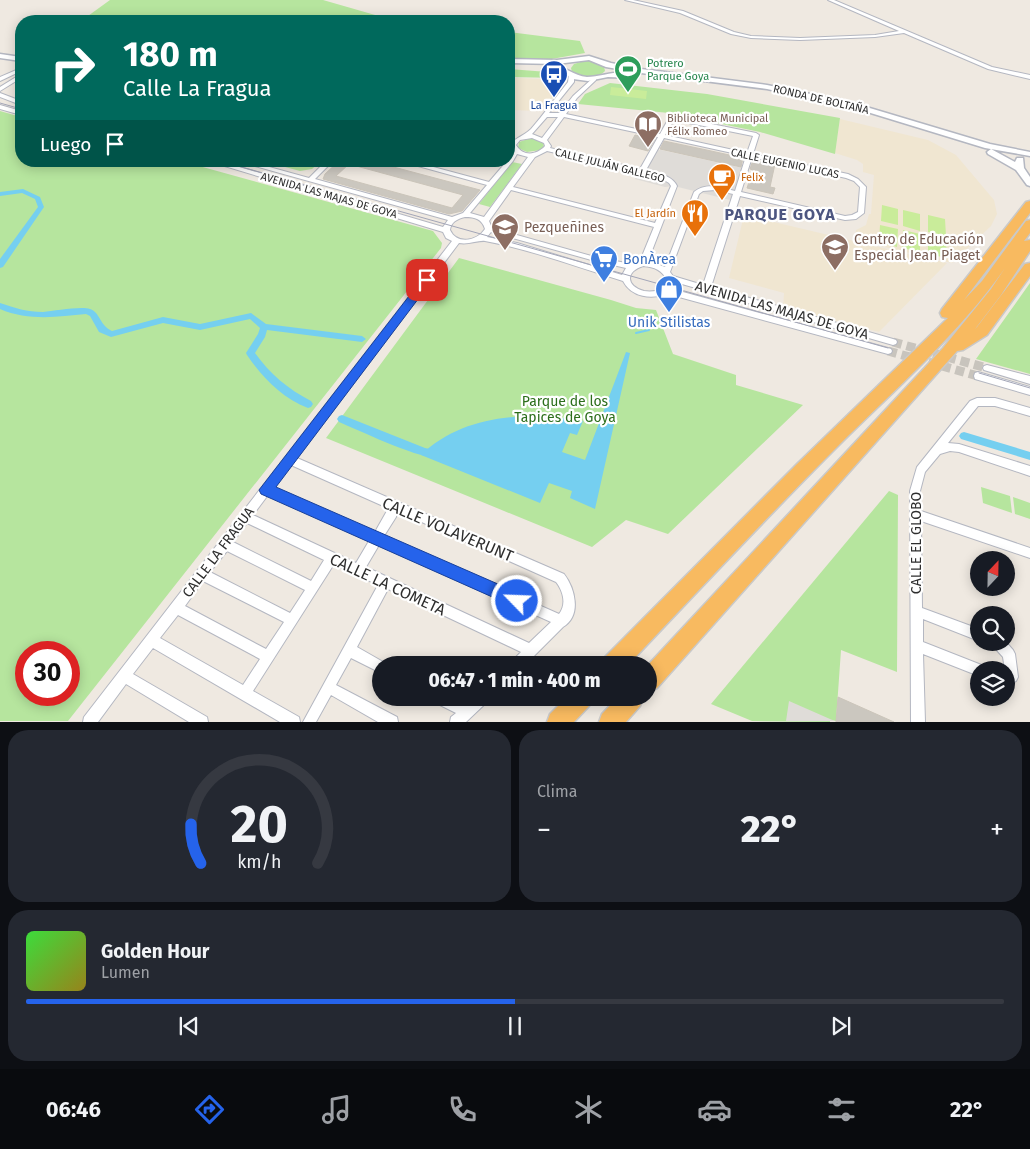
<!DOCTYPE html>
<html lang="es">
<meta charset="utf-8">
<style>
:root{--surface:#171b24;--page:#242831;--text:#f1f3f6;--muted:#9ea1a6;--line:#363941;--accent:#2563eb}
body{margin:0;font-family:"Fira Sans",sans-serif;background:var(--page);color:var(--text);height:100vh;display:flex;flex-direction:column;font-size:19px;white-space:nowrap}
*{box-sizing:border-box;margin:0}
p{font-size:16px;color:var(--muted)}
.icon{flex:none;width:28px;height:28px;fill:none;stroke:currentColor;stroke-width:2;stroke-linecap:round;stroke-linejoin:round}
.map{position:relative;height:722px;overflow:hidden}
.panel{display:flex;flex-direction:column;gap:8px;padding:8px;background:#0d0f14;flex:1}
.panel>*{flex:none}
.top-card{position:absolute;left:15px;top:15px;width:500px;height:152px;border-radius:20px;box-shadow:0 2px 12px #0003;background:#00695c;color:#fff;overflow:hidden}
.needle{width:32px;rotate:22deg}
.tools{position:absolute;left:970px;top:551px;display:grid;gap:10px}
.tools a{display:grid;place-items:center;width:45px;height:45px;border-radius:50%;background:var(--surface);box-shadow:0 2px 12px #0003;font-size:25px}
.speed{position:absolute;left:15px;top:641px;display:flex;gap:10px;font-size:25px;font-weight:700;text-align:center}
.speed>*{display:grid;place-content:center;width:65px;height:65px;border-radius:50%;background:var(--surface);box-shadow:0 2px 12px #0003;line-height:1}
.speed .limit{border:8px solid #d22;background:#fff;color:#111}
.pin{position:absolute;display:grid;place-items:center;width:42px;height:42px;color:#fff;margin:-21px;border-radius:10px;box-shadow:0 2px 8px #0006}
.me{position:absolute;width:55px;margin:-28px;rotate:294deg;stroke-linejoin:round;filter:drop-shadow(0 0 4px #0008)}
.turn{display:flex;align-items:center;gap:18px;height:105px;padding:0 25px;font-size:22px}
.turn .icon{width:65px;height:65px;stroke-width:2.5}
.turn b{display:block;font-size:35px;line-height:42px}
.then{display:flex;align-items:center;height:48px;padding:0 25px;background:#0003;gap:10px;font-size:19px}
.big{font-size:38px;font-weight:800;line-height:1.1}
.panel .card{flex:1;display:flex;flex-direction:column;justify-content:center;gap:8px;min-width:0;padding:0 18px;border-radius:20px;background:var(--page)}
.panel .dial{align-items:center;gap:0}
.dial svg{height:130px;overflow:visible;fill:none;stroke:var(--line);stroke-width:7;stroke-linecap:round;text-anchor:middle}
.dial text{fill:var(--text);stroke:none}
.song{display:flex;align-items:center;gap:15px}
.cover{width:60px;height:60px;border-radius:8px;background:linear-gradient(135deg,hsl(120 70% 55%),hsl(50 70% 35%))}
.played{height:5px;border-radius:2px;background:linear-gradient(90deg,var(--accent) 50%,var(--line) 50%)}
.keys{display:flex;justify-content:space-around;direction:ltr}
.heat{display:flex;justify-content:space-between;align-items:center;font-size:28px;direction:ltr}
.panel .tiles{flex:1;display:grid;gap:8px;grid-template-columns:1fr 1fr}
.card:last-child{grid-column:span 2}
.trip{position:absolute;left:372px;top:656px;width:285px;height:50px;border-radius:25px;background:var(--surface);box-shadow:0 2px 12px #0003;font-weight:800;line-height:50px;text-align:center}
.menu{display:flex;height:80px;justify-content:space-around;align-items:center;background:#090b0e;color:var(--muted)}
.menu .icon{width:35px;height:35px}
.menu .selected{color:var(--accent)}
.menu b{font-size:22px;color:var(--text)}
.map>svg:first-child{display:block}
.education{fill:#f0e6d1}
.green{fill:#b6e59e;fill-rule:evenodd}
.pitch{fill:#c9ec9a}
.plaza{fill:#dfdcd8}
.water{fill:#75cff0}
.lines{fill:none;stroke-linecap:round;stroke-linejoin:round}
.stream{stroke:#75cff0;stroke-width:2}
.canal{fill:#75cff0;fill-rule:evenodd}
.building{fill:#cbc7bf;stroke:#cbc5ba;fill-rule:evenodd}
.minor-tunnel{stroke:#c8c4bd;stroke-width:9;stroke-dasharray:9 5;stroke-linecap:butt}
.minor-casing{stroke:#b4b7c1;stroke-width:2}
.secondary-casing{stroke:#b4b7c1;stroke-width:3}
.trunk-casing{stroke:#c9c9c9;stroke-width:3}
.minor{fill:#fff;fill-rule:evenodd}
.secondary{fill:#fff;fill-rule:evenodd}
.trunk{fill:#f8ba60;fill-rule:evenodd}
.tram{stroke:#a3a6b8;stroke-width:1}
.route{fill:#2563eb;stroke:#184099}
.labels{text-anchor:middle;stroke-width:4.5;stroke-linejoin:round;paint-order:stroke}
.far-leisure-label{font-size:11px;fill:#27864d;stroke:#fff;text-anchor:start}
.far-street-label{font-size:11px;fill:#2e2e2e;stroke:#fff}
.far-transit-label{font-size:11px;fill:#164399;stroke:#fff}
.far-education-label{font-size:11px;fill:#785e54;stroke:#fff;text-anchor:start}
.far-food-label{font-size:11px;fill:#c56008;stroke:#fff;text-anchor:start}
.education-label{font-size:14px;fill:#785e54;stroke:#fff;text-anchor:start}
.shop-label{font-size:14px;fill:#366cbe;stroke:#fff;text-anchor:start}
.street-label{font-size:14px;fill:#2e2e2e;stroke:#fff}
.park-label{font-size:14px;fill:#2c6e1b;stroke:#fff}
.far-district-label{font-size:16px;font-weight:bold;letter-spacing:1px;fill:#4d5680;stroke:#fff}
.near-street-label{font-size:16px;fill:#2e2e2e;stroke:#fff}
</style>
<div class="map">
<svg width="1030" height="722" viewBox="0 0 1030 722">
<rect width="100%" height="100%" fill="#efe9e1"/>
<path class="education" d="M509,78H520L563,80L561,87L541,111L509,110Z
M840,119L928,140L956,155L994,200L997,214L991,226L952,263L855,240L856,230L866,225L869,214H871L874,175L863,172V164L857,160L835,153Z
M744,215L947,263L879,332L783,308L784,293L729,278Z"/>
<path class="green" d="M110,0H323L396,21H81Z
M509,32L580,41L585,53L546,60L509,59Z
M584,61H590L604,66L605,71C596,80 582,77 572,72L571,68L574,64Z
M509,69L548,72L563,78L509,77Z
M610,83L707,94L840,118L835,154L760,132L669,113L578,104L585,94Z
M0,111L21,117V161H181L433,231L442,243L441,248L68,721H0ZM26,652H69V695H26Z
M531,138L543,143L544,145L541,150L527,152L518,148L519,142Z
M263,161H321L312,169L300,171Z
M512,162L522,164L490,207L479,204Z
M459,258L611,300L636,308L656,310L673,354L736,375V385L803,405L668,534L626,520L592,547L326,438Z
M1030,283V374L976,359Z
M981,487L1010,496L1012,513L983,503Z
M889,491L898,495L897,672L841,650L836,721L830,720V722L752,721L711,704Z
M1013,497L1030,503V519L1015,514Z"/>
<path class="pitch" d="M611,87L647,91L646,99L610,95Z
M882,205L898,209V225L881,221Z
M903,210L920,214V231L903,226Z
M928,215L945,219L946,236L928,232Z
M880,225L898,229L897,247L879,242Z
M903,230L920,234V252L902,248Z
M928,236L946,240L947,258L928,254Z"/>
<path class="plaza" d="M652,148L748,169L738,202L674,186L665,187L635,179Z
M789,701L830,719L835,721H786Z"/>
<path class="water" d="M626,352L630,353L595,509L570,498L572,491L549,483L540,503L421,455C463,414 528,411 583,421L577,435L570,433L562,452L585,460Z"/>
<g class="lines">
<path class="stream" d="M636,333L649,330"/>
<path class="canal" d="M23,189L40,197L44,207L3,267L0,268V259L38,207L35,199L22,193L0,196V192Z
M0,303C15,308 27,312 43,312C54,311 81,306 90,309C101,313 99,325 112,331L163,317L200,324L251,313L266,324L362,336L366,339L362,342L267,330L265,337L255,353C270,374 288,389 311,401L313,404L311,407L308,408C282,398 262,377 247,355L246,353L258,334L260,328L250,319L200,330L163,323L111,337L99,332L90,316L86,314C57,317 28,321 0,309Z
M342,415L425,448L439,451L440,454L439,457C425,462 356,429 339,422L337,419L339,416Z
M964,432L1030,452V460L961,439L959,436L961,433Z"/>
</g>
<path class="building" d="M635,135L655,139L648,151L629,146Z
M664,141L702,149L743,158L741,167L660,149Z
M753,160L775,164L770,187L775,188L773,194L747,188L753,170L750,169Z
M339,161H371L480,190L462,211L449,214L323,179L325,174ZM349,164L463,195L452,208L336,176Z
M838,697L894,722H836Z"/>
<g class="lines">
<path class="minor-tunnel" d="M893,342L987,368
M888,351L978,376"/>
<g class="minor-casing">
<path id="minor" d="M625,0H633L683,11L734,32L751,36L800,38L875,35L899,31L828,0H834L992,67L1030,75V79L988,69L904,33L875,37L800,40L751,38L731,34L680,13Z
M21,68V71L0,81V77Z
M21,74V78L0,91V87Z
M569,74L574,75V82L549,113H560L573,96L594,77L596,78V80L577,98L566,114L660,134L669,118L672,116L756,133L759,135L753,154L848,174L858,179L866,187L864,213L856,219L845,220L740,196L711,287L893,339L896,340L897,342L896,344L893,345L675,282L672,289L888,348L891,349L892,351L891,353L888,354L668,294C651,299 632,298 623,281C577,267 532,250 485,241C478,240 469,245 459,243L297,458L564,574C575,588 582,616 563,627L525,665H510L512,661L521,652L388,589L357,647L385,663L386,665H381V673L351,658L336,685L397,717L398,722H378L331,695L316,722H303L378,585L334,564L253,691L299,717L300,722H280L153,648L133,674L207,717L208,722H189L126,684L98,722H83L84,717L452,241L446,238L443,232L208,161H219L443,227L448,220L237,161H248L309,178L326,161H333L315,179L452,217L463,213L487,185L400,161H411L489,182L507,161H509L512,149L510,145C516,137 524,136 531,129C544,114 556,97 568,82ZM547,117H558L542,138L532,134ZM564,117L658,137L640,169L550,148L551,146L547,140ZM674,120L753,136L747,153L665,135ZM532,138L544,143L545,146C537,155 523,157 516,145L520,140ZM664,138L746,156L735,191C721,187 706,182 694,192L665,267L648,261L677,186C672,175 657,173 646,170ZM547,151L657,176L669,183L671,186L655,223L513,187L535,157ZM517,154L528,157L484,217L470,213L513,161ZM752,157L846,178L854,181L860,187L858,212L852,215L845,216L741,192ZM511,190L654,227L640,261L631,264L595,257L492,228L489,221ZM715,190L733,194L703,285L673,276L670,272L699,194L703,191ZM465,217C475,217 482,219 485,229C477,241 457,245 450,230C451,222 457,219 465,217ZM491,232L595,261L626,268L622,275L517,243L487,237ZM643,266C654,267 663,270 667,281L665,289C658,291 651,292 644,291C626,286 625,272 643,266ZM291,465L390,509H388L375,532L274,488ZM268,495L369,541L356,563L253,515ZM397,511L556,582C563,591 567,604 559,614L384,536L396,517ZM247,523L324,560L311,581L233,542ZM379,545L551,622L529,643L366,567ZM227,551L305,590L290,613L210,572ZM203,581L284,622L266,649L185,606ZM178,615L260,659L243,685L160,638Z
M0,93L21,101V105L0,97Z
M0,105L21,111V115L0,109Z
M987,365L1030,376V384L984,370L983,368L984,366Z
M978,372L1030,387V395L975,379L974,376L975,373Z
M977,398H995L1030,408V416L995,406H978L948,443L959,444L1030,466V476L959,452L950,451L940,454L925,472L920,491L921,511L1030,548V558L921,521L922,608L979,629V641L923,619V642L984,666L986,670H979V676L923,654L925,722H911L910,491L917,467L970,401Z
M991,642H1006L1013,650L1015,654L1018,677L1016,681L1006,686V670H1005L1003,657L993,646Z
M435,698H454L466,704L472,698H487L486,703L466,722H450L451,717L456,713L436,703Z"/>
</g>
<g class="secondary-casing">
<path id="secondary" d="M0,54L21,57V61L0,58Z
M589,56L611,63L641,69L767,85L853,103L990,144L1030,152V156L985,148L851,107L767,89L641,73L606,67L589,60L557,64L509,63V59L557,60Z
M546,66C565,64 572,76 587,77C602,77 623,67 637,76L633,78L608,77L588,81L573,79L563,72L546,70Z
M991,149L1015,162L1017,158H1023L1024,168L1030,177V186L1027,185L1016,170L988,154L987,152Z"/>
</g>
<g class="trunk-casing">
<path id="trunk" d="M1030,201V213L964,300L982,281L1026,221L1030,220V233L1024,241L1030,240V251L1001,295L975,329L977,327L1025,264L1030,263V276L987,335L963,350L957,351L657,688L649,691L648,665L943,348L991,289L1005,268C959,334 894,390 837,447C766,518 697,592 628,665H602L605,657L797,464L948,318L942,317L940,313L942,309L1026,202Z
M566,698H592L589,706L574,722H547L550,714Z
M617,698H643L640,706L626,722H599L602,714Z"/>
</g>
<use href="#minor" class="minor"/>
<use href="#secondary" class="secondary"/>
<use href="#trunk" class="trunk"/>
<path class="tram" d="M0,103L21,109
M220,161L888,348
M979,373L1030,388"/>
</g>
<path class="route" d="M427,277L431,278V282L276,487L523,595L525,601L523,606L517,608L261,494L259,490L423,278Z"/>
<defs>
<g id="stadium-pin" transform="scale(1.4375)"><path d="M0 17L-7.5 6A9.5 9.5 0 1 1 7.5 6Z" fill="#2e9e5b" stroke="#fff"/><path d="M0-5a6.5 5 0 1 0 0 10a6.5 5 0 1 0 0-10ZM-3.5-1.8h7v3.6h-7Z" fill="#fff"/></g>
<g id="bus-pin" transform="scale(1.4375)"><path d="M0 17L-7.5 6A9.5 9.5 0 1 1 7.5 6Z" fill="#1a4fb4" stroke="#fff"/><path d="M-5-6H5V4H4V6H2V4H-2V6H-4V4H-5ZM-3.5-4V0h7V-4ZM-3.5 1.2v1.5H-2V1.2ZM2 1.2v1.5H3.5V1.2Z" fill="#fff"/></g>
<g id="library-pin" transform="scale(1.4375)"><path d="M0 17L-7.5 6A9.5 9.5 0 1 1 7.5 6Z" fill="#8d6e63" stroke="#fff"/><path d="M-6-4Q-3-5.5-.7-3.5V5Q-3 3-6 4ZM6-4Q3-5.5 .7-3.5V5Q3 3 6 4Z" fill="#fff"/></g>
<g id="cafe-pin" transform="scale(1.4375)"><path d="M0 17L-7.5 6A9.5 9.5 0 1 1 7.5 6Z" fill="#e8710a" stroke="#fff"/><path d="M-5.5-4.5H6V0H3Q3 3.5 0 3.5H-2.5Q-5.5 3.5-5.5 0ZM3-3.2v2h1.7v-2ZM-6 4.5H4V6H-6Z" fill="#fff"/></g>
<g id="restaurant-pin" transform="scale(1.4375)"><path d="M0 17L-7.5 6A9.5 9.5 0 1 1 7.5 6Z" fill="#e8710a" stroke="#fff"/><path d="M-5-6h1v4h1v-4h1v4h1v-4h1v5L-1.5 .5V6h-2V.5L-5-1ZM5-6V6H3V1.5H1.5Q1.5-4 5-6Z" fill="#fff"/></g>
<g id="school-pin" transform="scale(1.4375)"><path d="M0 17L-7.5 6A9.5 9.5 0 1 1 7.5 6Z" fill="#8d6e63" stroke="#fff"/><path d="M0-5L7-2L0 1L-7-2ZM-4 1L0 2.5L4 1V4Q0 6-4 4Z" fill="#fff"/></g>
<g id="supermarket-pin" transform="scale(1.4375)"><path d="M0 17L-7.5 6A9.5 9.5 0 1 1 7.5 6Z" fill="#3f7fe0" stroke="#fff"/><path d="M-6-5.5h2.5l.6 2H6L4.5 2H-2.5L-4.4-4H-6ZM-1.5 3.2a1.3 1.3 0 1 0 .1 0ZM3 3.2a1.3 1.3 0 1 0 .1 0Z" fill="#fff"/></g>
<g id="shop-pin" transform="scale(1.4375)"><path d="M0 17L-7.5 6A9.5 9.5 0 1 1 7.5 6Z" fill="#3f7fe0" stroke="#fff"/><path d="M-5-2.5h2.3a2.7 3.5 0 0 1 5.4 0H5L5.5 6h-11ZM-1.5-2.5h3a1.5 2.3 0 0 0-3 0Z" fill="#fff"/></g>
</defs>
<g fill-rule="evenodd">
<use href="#stadium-pin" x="628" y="69"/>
<use href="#bus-pin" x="554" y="74"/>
<use href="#library-pin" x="648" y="124"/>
<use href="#cafe-pin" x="722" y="177"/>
<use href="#restaurant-pin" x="695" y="213"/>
<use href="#school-pin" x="505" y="227"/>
<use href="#school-pin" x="835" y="247"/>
<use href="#supermarket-pin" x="604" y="259"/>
<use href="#shop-pin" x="669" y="289"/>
</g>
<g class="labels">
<g class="far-leisure-label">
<text x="647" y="67">Potrero<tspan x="647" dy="13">Parque Goya</tspan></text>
</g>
<g class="far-street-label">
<text transform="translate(821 99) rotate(13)" y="4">RONDA DE BOLTAÑA</text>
<text transform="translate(785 163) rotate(12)" y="4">CALLE EUGENIO LUCAS</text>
<text transform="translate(610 165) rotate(14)" y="4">CALLE JULIÁN GALLEGO</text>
<text transform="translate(329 195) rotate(16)" y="4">AVENIDA LAS MAJAS DE GOYA</text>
</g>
<g class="far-transit-label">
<text x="554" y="109">La Fragua</text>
</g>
<g class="far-education-label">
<text x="667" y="122">Biblioteca Municipal<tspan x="667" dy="13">Félix Romeo</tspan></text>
</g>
<g class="far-food-label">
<text x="741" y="181">Felix</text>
<text x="676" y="217" text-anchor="end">El Jardín</text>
</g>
<g class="education-label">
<text x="524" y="232">Pezqueñines</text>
<text x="854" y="244">Centro de Educación<tspan x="854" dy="16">Especial Jean Piaget</tspan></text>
</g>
<g class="shop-label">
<text x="623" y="264">BonÀrea</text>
<text x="669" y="327" text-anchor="middle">Unik Stilistas</text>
</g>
<g class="street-label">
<text transform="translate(782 310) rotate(16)" y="5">AVENIDA LAS MAJAS DE GOYA</text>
<text transform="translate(916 543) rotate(-90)" y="5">CALLE EL GLOBO</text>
<text transform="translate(218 552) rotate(-53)" y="5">CALLE LA FRAGUA</text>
</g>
<g class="park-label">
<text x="565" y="406">Parque de los<tspan x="565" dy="16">Tapices de Goya</tspan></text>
</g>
<g class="far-district-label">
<text x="780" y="220">PARQUE GOYA</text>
</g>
<g class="near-street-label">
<text transform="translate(448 529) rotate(23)" y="6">CALLE VOLAVERUNT</text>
<text transform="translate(388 584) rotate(25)" y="6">CALLE LA COMETA</text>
</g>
</g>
</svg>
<div class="tools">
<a><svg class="needle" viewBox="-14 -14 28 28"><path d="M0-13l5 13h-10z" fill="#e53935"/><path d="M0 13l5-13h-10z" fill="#9ea1a6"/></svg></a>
<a><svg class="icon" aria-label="search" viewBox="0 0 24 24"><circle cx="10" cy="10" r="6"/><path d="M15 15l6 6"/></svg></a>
<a><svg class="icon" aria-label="layers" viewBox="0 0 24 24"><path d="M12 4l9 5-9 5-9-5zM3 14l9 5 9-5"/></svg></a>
</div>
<div class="speed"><div class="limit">30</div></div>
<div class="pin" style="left:427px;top:280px;background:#d93025"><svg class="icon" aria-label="arrive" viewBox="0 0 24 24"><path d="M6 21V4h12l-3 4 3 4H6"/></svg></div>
<svg class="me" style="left:517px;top:601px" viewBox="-20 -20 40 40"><circle r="17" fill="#2563eb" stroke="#fff" stroke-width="3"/><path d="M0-11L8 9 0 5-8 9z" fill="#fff"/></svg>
<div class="trip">06:47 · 1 min · 400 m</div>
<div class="top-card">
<div class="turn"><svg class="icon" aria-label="right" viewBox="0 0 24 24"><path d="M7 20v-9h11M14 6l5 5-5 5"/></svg><div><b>180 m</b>Calle La Fragua</div></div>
<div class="then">Luego<svg class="icon" aria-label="arrive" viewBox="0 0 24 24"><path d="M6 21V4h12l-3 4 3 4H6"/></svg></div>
</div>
</div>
<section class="panel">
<div class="tiles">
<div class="card dial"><svg viewBox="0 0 100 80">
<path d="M14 69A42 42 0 1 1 86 69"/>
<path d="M14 69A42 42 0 0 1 8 45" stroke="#2563eb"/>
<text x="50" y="56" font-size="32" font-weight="700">20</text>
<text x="50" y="72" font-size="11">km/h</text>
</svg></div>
<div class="card"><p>Clima</p>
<div class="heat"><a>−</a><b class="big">22°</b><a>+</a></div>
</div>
<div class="card">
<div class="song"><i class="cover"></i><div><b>Golden Hour</b><p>Lumen</p></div></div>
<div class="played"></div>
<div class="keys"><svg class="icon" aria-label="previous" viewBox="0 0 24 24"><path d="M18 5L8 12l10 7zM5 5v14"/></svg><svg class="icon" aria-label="pause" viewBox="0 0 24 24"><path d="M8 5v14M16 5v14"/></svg><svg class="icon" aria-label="next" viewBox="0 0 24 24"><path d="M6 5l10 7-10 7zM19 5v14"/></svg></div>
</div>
</div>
</section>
<nav class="menu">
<b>06:46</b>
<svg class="icon selected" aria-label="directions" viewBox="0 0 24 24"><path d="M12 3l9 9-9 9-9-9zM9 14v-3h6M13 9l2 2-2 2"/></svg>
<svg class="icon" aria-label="music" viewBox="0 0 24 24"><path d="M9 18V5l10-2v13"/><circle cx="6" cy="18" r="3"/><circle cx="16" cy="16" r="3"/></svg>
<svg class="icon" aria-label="phone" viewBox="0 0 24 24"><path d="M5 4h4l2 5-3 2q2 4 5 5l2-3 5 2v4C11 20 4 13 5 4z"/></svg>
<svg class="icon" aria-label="climate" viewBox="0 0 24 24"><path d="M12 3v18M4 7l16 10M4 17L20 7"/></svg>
<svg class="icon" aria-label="car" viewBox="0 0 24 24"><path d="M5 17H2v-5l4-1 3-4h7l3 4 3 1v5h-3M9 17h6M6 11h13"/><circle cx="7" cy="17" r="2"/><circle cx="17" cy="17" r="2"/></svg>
<svg class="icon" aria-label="filters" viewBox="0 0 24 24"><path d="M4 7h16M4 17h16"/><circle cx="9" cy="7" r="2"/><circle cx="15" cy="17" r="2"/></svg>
<b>22°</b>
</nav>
